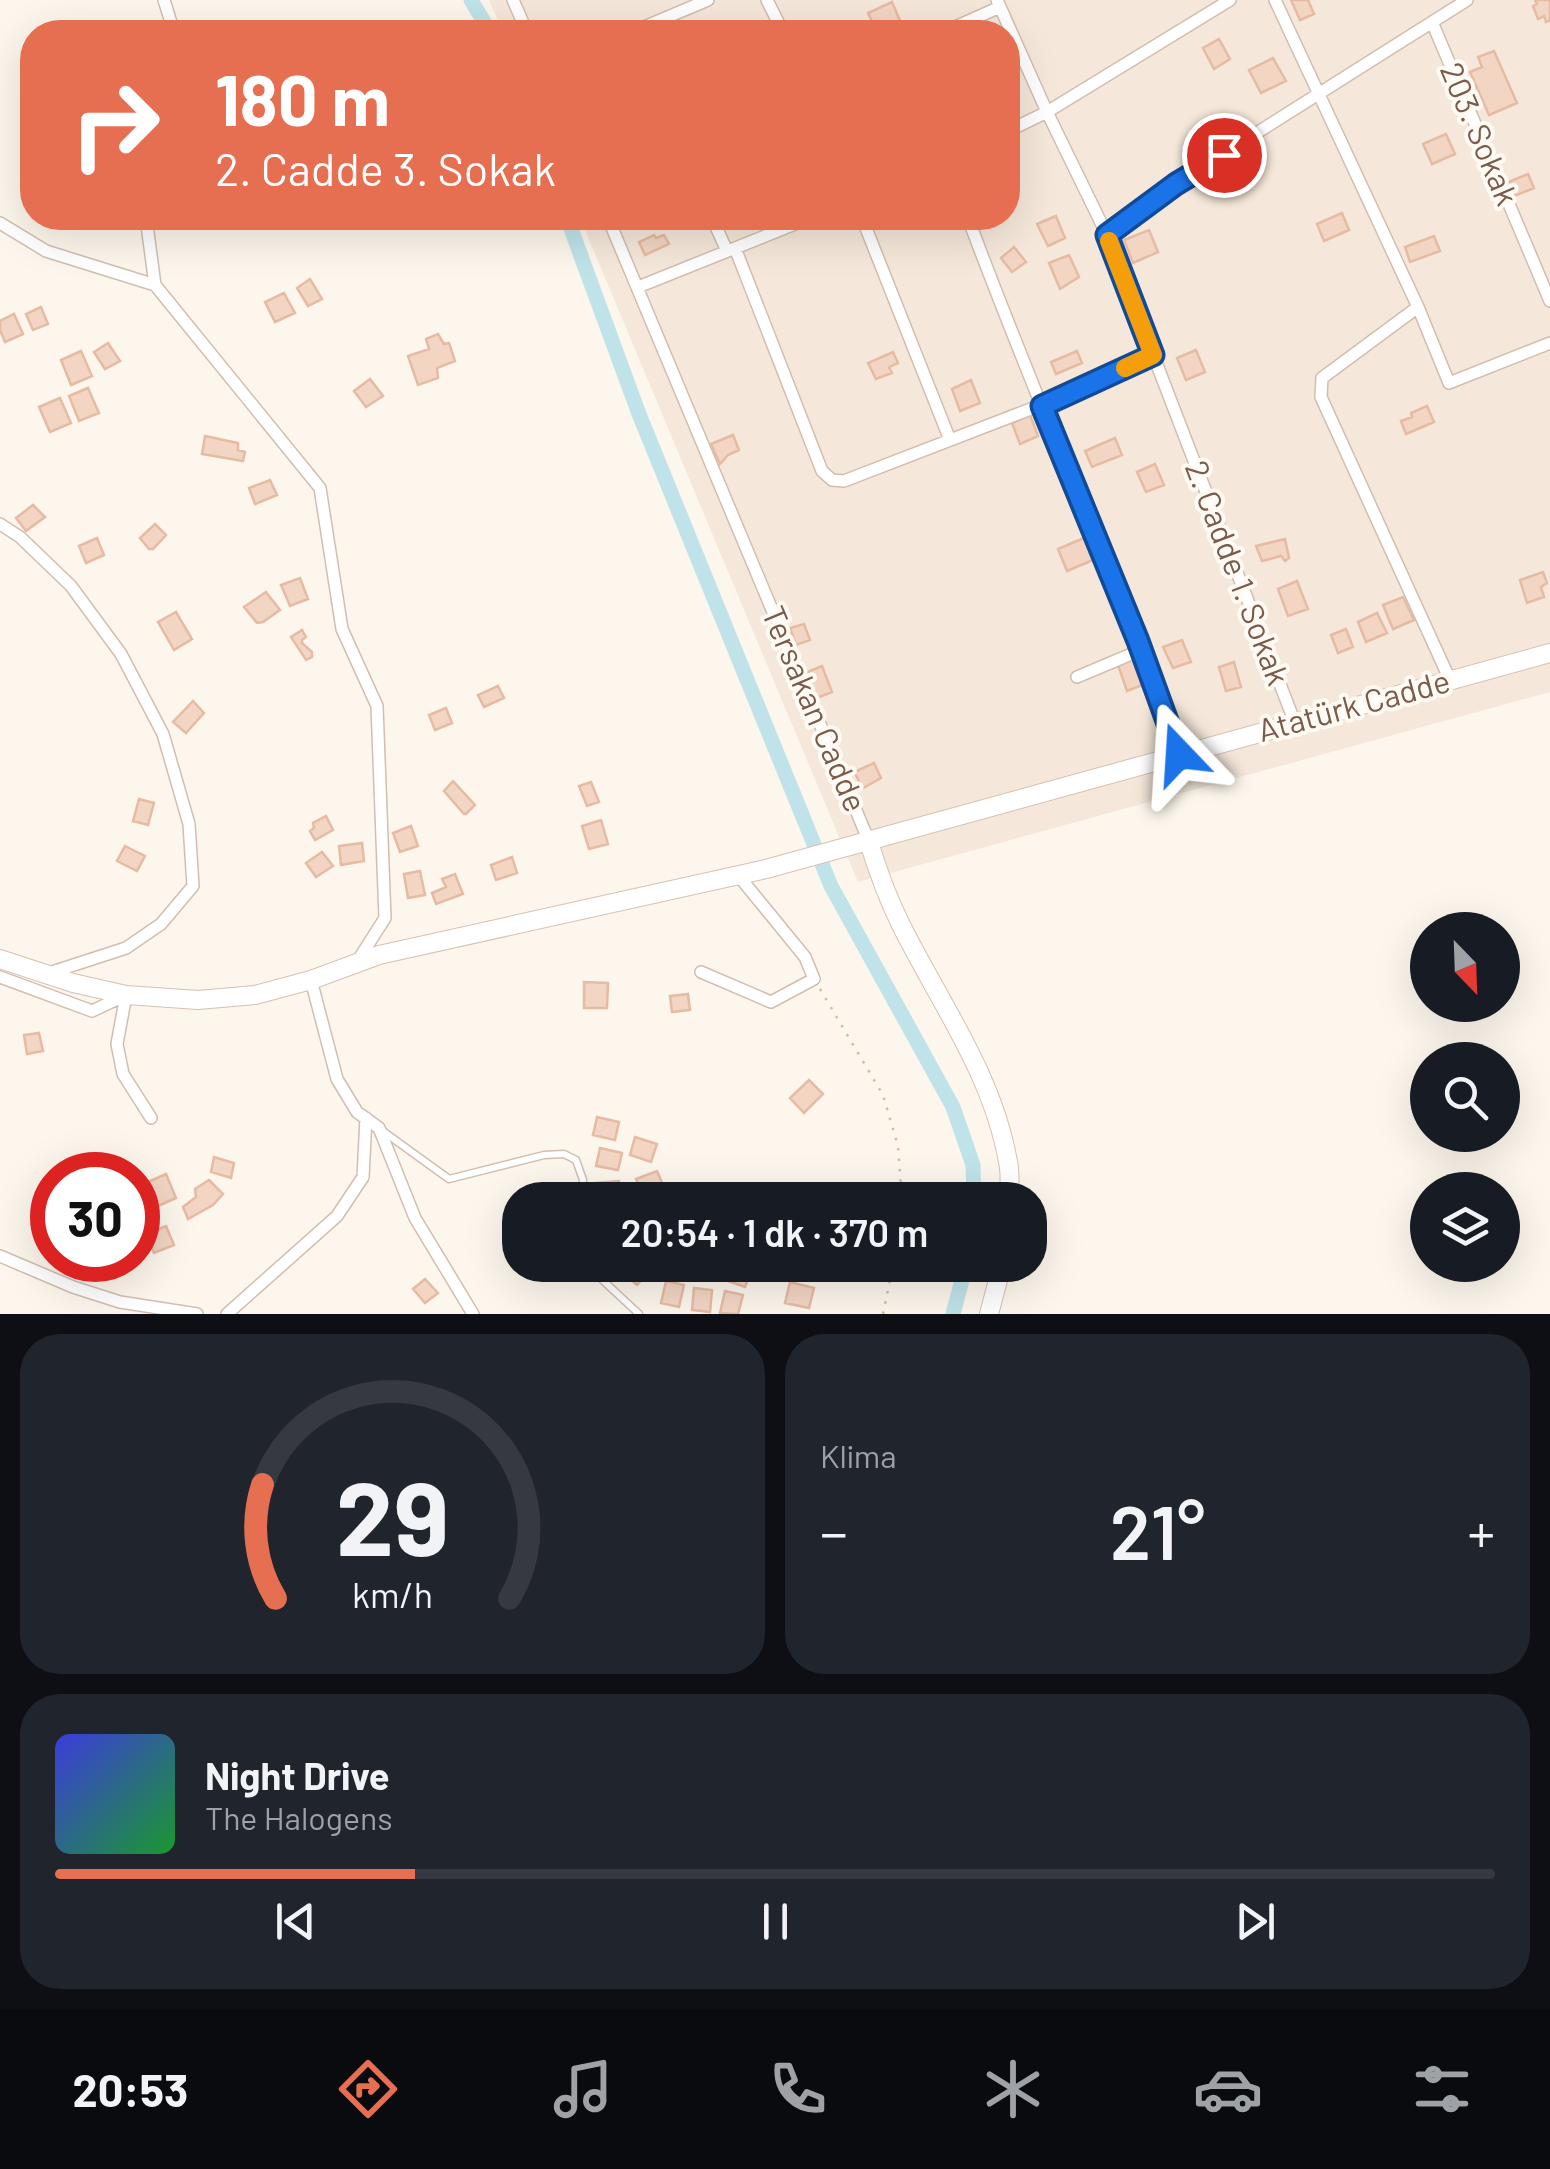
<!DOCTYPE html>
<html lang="tr">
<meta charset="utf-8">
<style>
:root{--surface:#171b24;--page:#20242c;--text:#f1f3f6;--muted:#9ea1a6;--line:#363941;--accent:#e76f51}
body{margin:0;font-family:Barlow,sans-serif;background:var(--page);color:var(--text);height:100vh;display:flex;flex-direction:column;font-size:38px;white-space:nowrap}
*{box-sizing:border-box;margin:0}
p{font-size:32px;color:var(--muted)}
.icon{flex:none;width:55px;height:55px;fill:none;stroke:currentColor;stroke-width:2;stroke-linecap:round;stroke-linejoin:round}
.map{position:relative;height:1314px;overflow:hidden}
.details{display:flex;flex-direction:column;gap:20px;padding:20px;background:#0d0f14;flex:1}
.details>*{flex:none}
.hud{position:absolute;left:20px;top:20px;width:1000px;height:210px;border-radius:40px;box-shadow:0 10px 40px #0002;background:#e76f51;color:#fff;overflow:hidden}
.needle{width:65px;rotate:157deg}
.tools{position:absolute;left:1410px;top:912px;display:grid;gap:20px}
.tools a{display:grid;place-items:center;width:110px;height:110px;border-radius:50%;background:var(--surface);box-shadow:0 10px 40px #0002;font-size:50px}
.speed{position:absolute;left:30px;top:1152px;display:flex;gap:20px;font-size:50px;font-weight:700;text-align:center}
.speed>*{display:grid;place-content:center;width:130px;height:130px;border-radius:50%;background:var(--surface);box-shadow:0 10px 40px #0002;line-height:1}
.speed .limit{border:15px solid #d22;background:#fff;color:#111}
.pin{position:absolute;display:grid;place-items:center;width:85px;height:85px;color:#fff;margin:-42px;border:5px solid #fff;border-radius:50%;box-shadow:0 2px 10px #0007}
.me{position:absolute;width:110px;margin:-55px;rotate:340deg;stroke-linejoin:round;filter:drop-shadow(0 0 8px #0008)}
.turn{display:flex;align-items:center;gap:35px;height:210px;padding:0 30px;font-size:45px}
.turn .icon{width:130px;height:130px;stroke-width:2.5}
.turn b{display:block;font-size:70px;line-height:85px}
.big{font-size:75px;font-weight:600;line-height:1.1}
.details .widget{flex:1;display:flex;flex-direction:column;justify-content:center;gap:15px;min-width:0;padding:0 35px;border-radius:40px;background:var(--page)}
.details .dial{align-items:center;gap:0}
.dial svg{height:260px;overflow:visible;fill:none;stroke:var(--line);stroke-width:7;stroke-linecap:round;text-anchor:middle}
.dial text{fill:var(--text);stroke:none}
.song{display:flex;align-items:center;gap:30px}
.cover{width:120px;height:120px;border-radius:15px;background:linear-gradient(135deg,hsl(240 70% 55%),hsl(130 70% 35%))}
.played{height:10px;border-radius:5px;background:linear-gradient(90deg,var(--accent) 25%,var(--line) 25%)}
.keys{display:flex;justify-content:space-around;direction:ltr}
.heat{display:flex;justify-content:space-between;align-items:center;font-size:55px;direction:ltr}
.details .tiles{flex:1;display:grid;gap:20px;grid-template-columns:1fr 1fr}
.widget:last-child{grid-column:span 2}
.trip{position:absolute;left:502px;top:1182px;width:545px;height:100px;border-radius:40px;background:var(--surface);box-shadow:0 10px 40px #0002;font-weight:600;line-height:100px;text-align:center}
.tab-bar{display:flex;height:160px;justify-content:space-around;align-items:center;background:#090b0e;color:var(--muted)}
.tab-bar .icon{width:70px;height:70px}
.tab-bar .current{color:var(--accent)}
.tab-bar b{font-size:45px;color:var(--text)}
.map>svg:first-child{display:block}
.residential{fill:#f5e8da}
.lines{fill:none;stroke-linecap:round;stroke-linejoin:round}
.canal{stroke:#bfe3e8;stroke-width:15}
.building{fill:#f3d5c3;stroke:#e6bba3;stroke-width:2.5}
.lane-casing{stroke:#d1beb0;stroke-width:9}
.street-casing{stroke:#d1beb0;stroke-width:14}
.secondary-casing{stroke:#d6c0b0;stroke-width:20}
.path{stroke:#d9b8a5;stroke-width:2.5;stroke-dasharray:2.5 8;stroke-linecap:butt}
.lane{stroke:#fff;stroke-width:6}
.street{stroke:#fff;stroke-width:11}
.secondary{stroke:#fff;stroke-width:18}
.route-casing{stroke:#114b97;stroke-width:25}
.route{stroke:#1a73e8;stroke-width:18}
.slow{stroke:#f59e0b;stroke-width:18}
.labels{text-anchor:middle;stroke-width:8;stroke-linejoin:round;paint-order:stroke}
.street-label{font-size:32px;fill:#7a5c4d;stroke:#fffaf3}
</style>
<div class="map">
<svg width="1550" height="1314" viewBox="0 0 1550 1314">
<rect width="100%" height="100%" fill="#fdf6ec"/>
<path class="residential" d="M489,0H1550V692L858,882L580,218H1008V32H503Z"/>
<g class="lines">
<path class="canal" d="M471,0L490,32
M567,218L639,414L831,886L953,1107L973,1165L974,1200
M953,1314L966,1265"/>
</g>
<path class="building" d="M1291,0H1308L1314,14L1300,20Z
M1535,0H1550V20L1546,22L1544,16L1538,19L1533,6L1537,4Z
M892,2L901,23L877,32L868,13Z
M1219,39L1230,59L1214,69L1203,48Z
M1494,51L1517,103L1489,115L1470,72L1482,67L1478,57Z
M1273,58L1286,81L1261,93L1249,70Z
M1446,134L1455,154L1432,164L1423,144Z
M1528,174L1534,188L1512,197L1506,183Z
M1342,213L1349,230L1324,241L1317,224Z
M1056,216L1065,238L1048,246L1037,224Z
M1149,230L1158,252L1133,263L1124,240Z
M654,235L656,238L664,235L669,244L645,255L639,242Z
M1434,236L1440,251L1410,262L1405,247Z
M1014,247L1026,262L1012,272L1001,258Z
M1069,255L1079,277L1060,289L1049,263Z
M310,279L322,299L308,306L297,288Z
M284,293L295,313L275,322L265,302Z
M41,307L48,324L33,330L26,314Z
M14,314L23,334L5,342L0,330V321Z
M438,334L444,344L449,343L455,361L437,368L438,378L418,385L408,356L429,349L426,339Z
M108,343L120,361L105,369L94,352Z
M1196,350L1205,372L1186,380L1177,358Z
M81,351L92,376L71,385L61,360Z
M1077,351L1082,363L1056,374L1051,362Z
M893,352L898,363L889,367L892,373L876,379L868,363Z
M370,379L383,396L366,407L354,391Z
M971,380L980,403L960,411L952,389Z
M88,388L99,413L79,421L69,396Z
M60,398L71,423L50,432L39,407Z
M1427,406L1434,422L1406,434L1401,421L1412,417L1411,413Z
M1030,415L1038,436L1020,444L1012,423Z
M733,435L739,450L728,455L720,464L711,444Z
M205,436L238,443V450L245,452L243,461L202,454Z
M1115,438L1122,455L1092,467L1085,451Z
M1155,464L1164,485L1146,492L1137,472Z
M270,480L277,495L255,504L249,488Z
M33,505L45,517L26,531L16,518Z
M155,524L166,535L153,549H149L140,538Z
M97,538L104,555L86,563L79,546Z
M1084,538L1093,560L1067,571L1058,549Z
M1285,539L1289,558L1285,561L1281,556L1262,561L1256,546Z
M1543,572L1547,583L1541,587L1544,597L1527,603L1520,580Z
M300,578L308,599L290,606L281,585Z
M1297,581L1308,609L1288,616L1278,589Z
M266,592L280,610L263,622L257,623L244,607Z
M1403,597L1414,620L1393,629L1383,605Z
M176,612L192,639L174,650L158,622Z
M1377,613L1387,633L1366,642L1358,622Z
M804,624L810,640L796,645L790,628Z
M1346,629L1353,647L1338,653L1331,635Z
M302,630L306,637L302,640V643L312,652V657L306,660L291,637Z
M1182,640L1191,662L1173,668L1163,647Z
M1136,657L1145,684L1127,691L1118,665Z
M1234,662L1241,687L1226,691L1219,667Z
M822,666L832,692L814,699L805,673Z
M498,686L504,698L484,707L478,695Z
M193,701L204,713L186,733L173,722Z
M446,708L452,723L435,730L429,715Z
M874,763L881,778L863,788L854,772Z
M453,781L475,805L466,814H464L444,791Z
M591,782L599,802L587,806L579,786Z
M139,799L154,803L148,825L133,821Z
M326,816L333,830L315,840L310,831L314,828L313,823Z
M601,820L608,844L589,849L582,826Z
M411,826L418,846L400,852L393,833Z
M362,843L364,861L341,865L339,846Z
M125,846L145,856L137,871L117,861Z
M322,852L333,866L316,877L306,863Z
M512,857L517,873L496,880L491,865Z
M420,871L425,895L408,898L404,874Z
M455,874L463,894L436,904L432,893L446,887L442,879Z
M584,982L608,983L607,1008H584Z
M688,994L690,1010L672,1012L670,996Z
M39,1033L43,1051L27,1054L24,1035Z
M809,1080L823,1094L804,1113L790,1098Z
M597,1117L619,1122L615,1140L593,1135Z
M635,1137L657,1144L651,1162L630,1155Z
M600,1148L622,1153L618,1170L596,1166Z
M214,1157L234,1163L231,1178L211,1172Z
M657,1171L664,1187L643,1196L636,1179Z
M166,1174L176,1198L158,1206L148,1182Z
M209,1180L223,1194L213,1205L188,1219L183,1207L196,1197L195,1189Z
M619,1181L621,1199L598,1200L596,1183Z
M166,1226L174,1245L154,1253L146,1234Z
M631,1265H649L652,1268L637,1285L623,1273Z
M734,1265L753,1266L745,1287L728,1281Z
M795,1265H820L817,1278L793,1272Z
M425,1279L438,1293L425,1303L413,1289Z
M666,1281L684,1285L679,1307L661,1303Z
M790,1282L814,1288L809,1308L785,1303Z
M694,1288L712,1290L710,1312L692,1310Z
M725,1291L743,1295L738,1314L720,1313Z"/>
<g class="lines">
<g class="lane-casing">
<path id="lane" d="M384,1132L449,1179L544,1155L564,1154L576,1160L583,1180L581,1200
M591,1265L595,1273L639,1314"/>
</g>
<g class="street-casing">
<path id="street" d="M164,0L174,32
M513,0L527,32
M767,0L783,32
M997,0L1047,112L1107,235L1295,723
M1275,0L1418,307L1449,383L1550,343
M1432,22L1550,301
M637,32L644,27L708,0
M944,32L1000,7
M1008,131L1047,112L1230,0
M149,218L147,225L155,285
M608,218L868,839
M712,218L727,251
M862,218L950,440
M968,218C1035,398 1113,574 1179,754
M0,223L46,251L155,285L320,488L342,629L377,706L385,918L357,962
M1107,235L1176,184L1467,0
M735,248L822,471L832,480L844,481L1041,405L1153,355
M638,287L810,218
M1418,307L1322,378L1321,397L1450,680
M0,524L20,537L71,586L121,654L163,734L189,824L193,886L161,924L126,948L46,974
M1077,677L1141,650
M701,972L771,1002L814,979L805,957L738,875
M0,977L92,1011L126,995
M311,980L337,1079L357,1112L379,1128L415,1218L473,1314
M126,995L117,1044L123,1074L151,1118
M0,1256L73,1287L120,1302L197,1314
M227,1314L337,1216L363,1177L366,1118"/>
</g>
<g class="secondary-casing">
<path id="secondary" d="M868,839C877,869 887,897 901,925C940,1003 993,1075 1008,1162C1011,1174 1009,1187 1009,1200
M0,959L73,983L126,995L198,1000L255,995L311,980L379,955L766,869L1550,653
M989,1314L1002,1265"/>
</g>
<path class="path" d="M820,989L883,1095L898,1146L902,1200
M883,1314L893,1265"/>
<use href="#lane" class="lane"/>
<use href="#street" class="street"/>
<use href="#secondary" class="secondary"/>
</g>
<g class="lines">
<g class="route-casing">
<path id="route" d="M1179,754L1138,641L1042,406L1153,355L1107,235L1176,184L1224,155"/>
</g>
<use href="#route" class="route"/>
<path class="slow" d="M1109,241L1153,355L1125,368"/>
</g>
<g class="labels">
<g class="street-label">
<text transform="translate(1479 134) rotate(67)" y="11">203. Sokak</text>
<text transform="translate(1237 573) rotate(69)" y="11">2. Cadde 1. Sokak</text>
<text transform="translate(1354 706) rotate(-15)" y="11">Atatürk Cadde</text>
<text transform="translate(814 709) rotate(67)" y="11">Tersakan Cadde</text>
</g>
</g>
</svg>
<div class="tools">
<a><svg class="needle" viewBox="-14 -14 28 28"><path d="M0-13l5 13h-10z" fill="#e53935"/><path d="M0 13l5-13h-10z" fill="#9ea1a6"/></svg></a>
<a><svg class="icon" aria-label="search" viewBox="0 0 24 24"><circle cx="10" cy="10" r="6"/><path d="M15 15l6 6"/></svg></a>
<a><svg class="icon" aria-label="layers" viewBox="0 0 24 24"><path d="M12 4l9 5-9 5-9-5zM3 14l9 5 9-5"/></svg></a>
</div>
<div class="speed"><div class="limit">30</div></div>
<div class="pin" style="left:1224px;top:155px;background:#d93025"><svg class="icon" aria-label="arrive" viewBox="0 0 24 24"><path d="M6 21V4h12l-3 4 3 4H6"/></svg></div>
<svg class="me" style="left:1179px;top:754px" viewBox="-20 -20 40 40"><path d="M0-17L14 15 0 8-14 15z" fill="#1a73e8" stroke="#fff" stroke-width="4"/></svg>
<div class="trip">20:54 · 1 dk · 370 m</div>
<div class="hud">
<div class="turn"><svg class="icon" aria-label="right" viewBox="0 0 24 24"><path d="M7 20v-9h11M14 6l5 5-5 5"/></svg><div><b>180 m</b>2. Cadde 3. Sokak</div></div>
</div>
</div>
<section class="details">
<div class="tiles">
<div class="widget dial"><svg viewBox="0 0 100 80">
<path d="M14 69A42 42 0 1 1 86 69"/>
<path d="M14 69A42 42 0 0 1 10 34" stroke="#e76f51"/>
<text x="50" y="56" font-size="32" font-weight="700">29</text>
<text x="50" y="72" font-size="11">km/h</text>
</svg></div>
<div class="widget"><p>Klima</p>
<div class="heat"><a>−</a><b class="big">21°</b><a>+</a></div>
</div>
<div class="widget">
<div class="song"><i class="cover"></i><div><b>Night Drive</b><p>The Halogens</p></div></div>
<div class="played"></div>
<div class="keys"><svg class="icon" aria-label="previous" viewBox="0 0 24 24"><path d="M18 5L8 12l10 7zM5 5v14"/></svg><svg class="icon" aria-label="pause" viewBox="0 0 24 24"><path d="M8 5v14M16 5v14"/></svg><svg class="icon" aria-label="next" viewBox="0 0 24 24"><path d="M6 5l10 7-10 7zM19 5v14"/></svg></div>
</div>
</div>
</section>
<nav class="tab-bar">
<b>20:53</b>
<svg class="icon current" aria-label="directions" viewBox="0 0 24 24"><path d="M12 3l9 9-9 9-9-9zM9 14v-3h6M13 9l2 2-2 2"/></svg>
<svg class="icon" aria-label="music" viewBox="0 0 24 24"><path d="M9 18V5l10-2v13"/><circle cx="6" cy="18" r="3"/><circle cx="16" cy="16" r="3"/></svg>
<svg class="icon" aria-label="phone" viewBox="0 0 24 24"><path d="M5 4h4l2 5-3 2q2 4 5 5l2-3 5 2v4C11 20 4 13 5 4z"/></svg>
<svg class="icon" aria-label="climate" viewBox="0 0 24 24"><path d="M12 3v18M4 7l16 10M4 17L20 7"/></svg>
<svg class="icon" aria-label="car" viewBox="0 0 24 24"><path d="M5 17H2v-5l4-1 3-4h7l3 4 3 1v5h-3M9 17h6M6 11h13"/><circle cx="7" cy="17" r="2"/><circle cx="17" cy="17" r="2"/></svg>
<svg class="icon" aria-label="filters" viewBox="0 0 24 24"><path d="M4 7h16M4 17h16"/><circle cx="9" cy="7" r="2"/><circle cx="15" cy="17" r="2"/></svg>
</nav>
